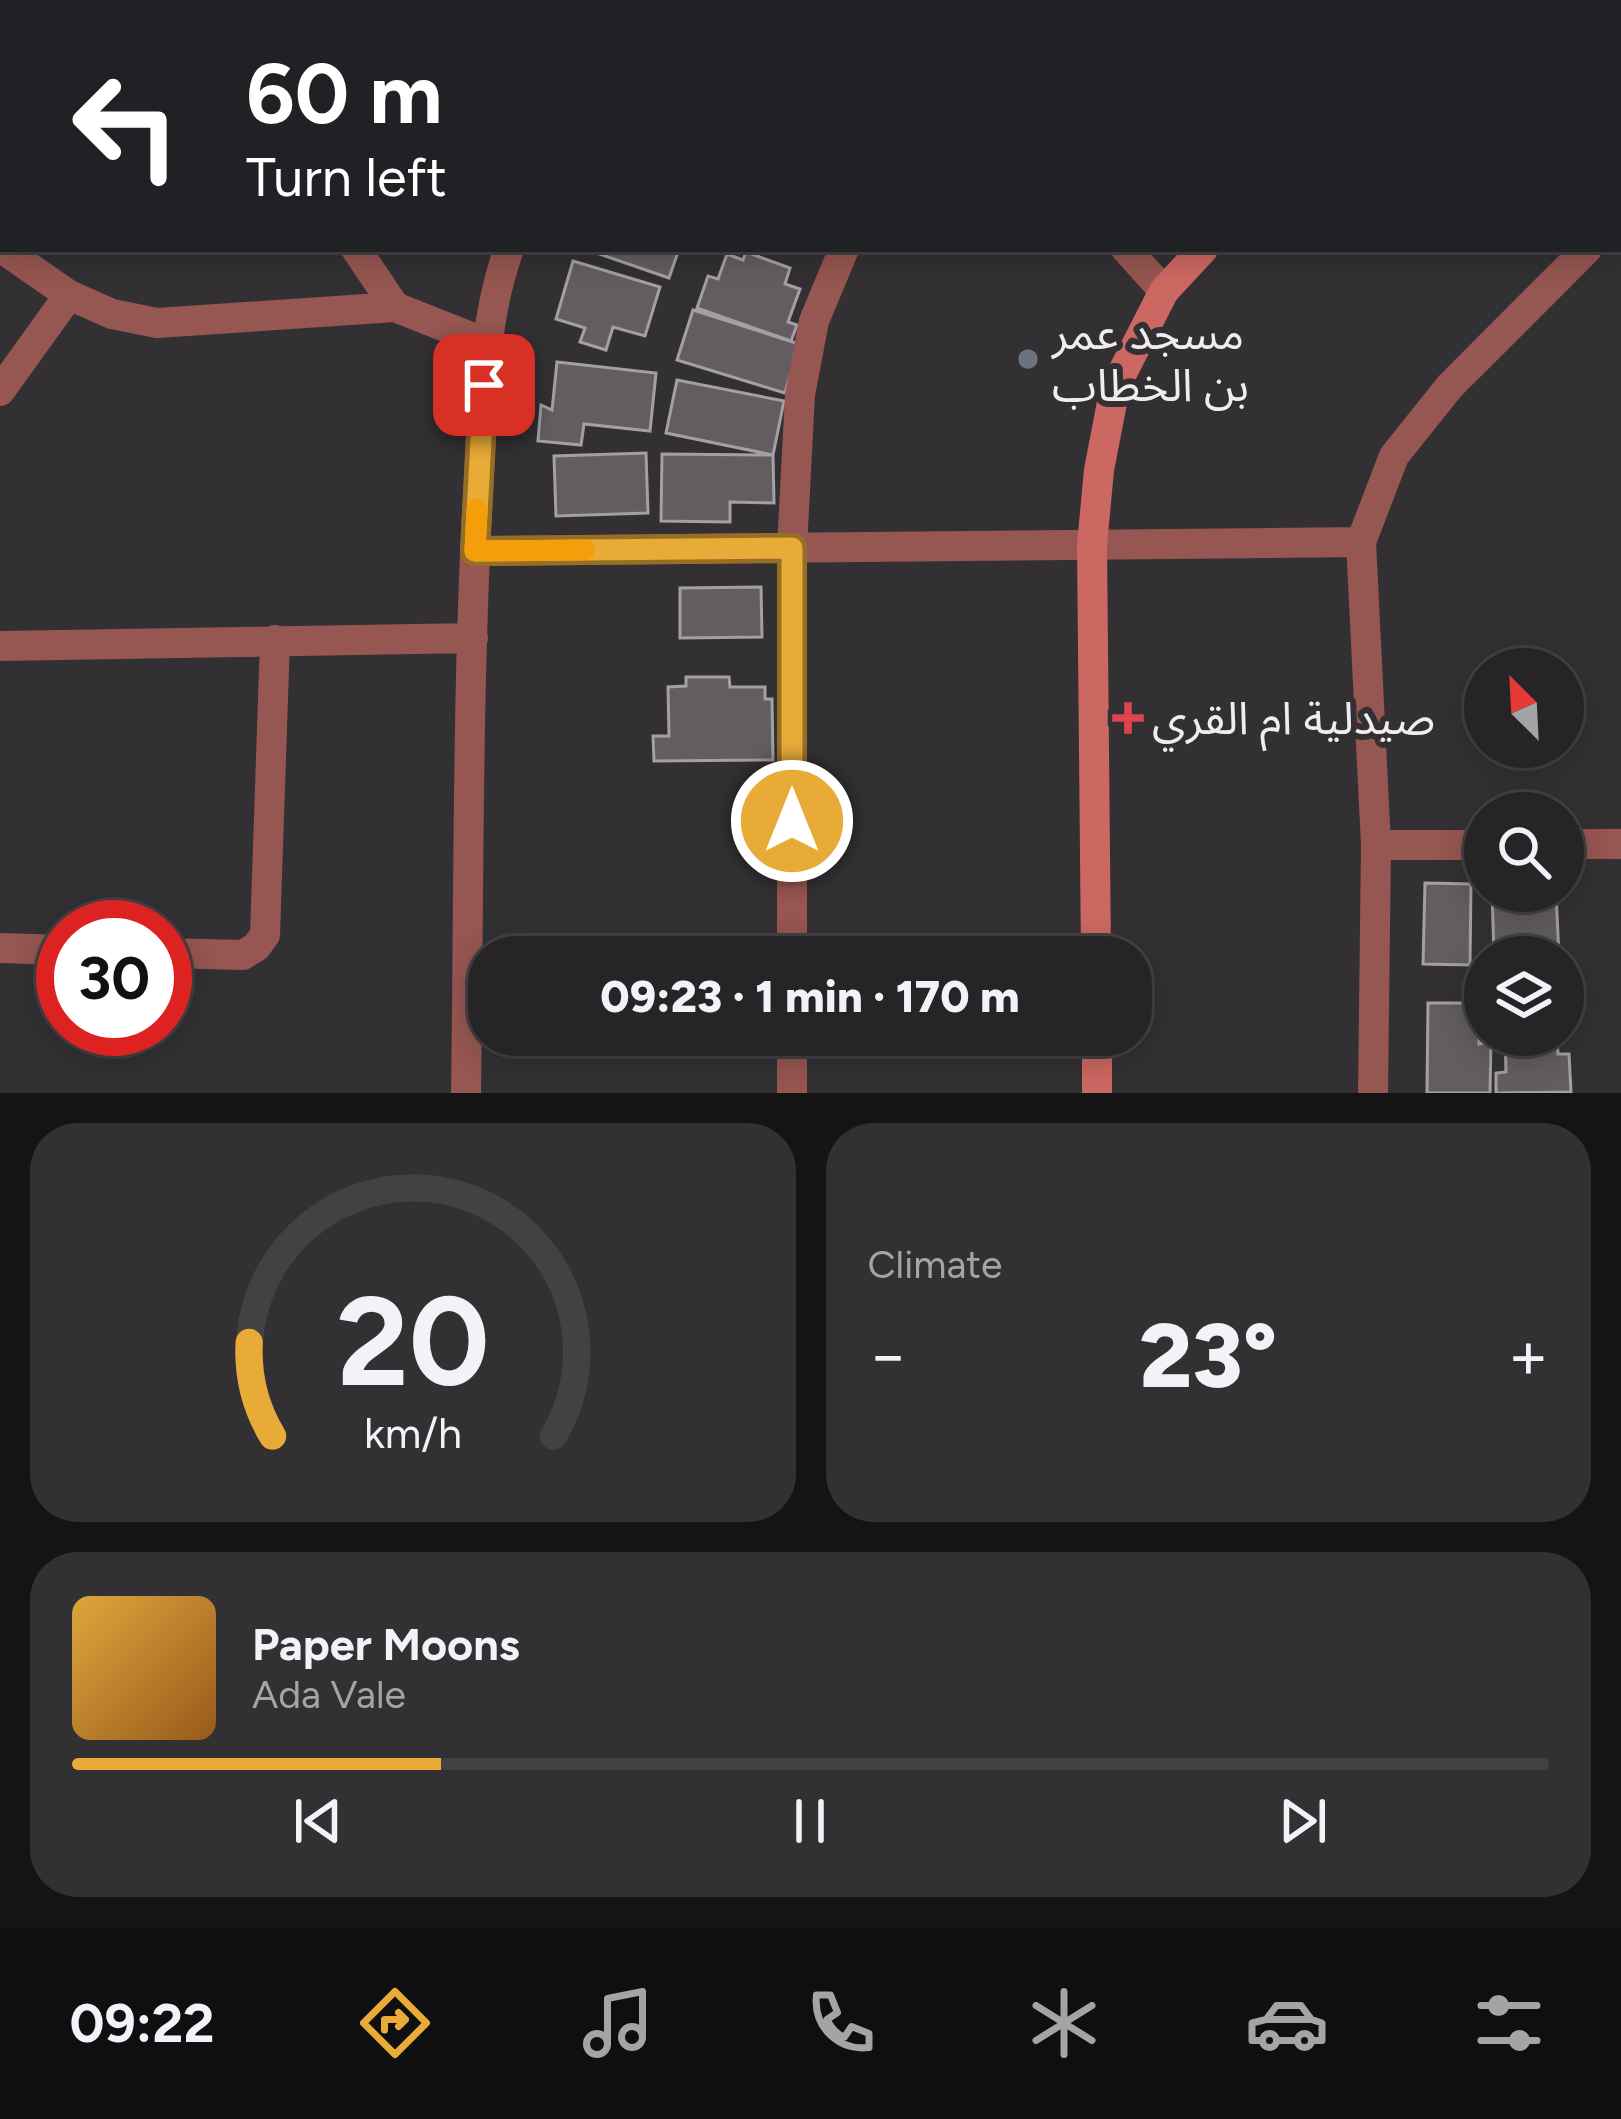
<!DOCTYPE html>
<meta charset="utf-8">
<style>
:root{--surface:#262427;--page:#323033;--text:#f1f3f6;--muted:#a4a4a7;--line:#424144;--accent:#e8ab37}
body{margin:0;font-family:Figtree,"Noto Sans Arabic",sans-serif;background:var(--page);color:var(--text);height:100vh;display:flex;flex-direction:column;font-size:45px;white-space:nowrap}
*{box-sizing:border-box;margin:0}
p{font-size:39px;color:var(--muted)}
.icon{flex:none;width:66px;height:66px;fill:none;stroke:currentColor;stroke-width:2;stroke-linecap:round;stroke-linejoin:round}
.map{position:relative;height:1093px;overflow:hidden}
.drawer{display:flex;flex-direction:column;gap:30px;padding:30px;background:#151415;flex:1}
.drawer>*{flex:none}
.guide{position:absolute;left:0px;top:0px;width:1623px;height:252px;box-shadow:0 6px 30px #0003,0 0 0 3px var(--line);background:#202124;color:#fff;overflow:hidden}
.needle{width:78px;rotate:336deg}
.controls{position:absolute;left:1464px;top:648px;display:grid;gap:24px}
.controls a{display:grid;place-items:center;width:120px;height:120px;border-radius:50%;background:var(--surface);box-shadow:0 6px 30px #0003,0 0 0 3px var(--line);font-size:60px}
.speed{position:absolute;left:36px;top:900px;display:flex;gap:24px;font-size:60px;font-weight:700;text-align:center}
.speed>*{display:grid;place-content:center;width:156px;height:156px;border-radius:50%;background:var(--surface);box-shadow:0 6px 30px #0003,0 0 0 3px var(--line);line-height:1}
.speed .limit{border:18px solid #d22;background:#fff;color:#111}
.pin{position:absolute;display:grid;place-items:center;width:102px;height:102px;color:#fff;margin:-51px;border-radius:24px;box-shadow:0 6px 18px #0006}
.me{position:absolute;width:132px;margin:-66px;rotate:0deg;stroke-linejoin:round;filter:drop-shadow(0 0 9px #0008)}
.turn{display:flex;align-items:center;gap:42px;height:252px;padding:0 48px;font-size:54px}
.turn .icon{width:156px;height:156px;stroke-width:2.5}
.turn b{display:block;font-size:84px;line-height:102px}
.big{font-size:90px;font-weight:800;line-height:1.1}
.drawer .widget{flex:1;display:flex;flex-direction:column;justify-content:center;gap:18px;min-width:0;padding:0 42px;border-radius:48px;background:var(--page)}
.drawer .dial{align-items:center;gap:0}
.dial svg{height:312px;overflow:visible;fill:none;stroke:var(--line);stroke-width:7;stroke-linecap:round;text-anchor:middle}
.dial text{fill:var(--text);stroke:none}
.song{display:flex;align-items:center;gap:36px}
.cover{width:144px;height:144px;border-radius:18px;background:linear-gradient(135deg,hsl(40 70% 55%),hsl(30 70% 35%))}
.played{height:12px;border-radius:6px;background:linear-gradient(90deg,var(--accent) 25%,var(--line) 25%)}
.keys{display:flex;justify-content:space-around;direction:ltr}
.heat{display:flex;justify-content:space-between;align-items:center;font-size:66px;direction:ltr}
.drawer .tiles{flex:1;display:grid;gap:30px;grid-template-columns:1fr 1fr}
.widget:last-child{grid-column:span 2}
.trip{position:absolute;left:468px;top:936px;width:684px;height:120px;border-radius:48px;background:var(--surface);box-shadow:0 6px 30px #0003,0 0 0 3px var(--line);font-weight:800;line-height:120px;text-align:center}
.dock{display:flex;height:192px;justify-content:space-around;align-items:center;background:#0f0e10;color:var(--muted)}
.dock .icon{width:84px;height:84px}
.dock .on{color:var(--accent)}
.dock b{font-size:54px;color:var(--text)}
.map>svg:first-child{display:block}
.building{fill:#615d61;stroke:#a39fa3;stroke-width:3}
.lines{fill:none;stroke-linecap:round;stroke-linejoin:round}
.street{stroke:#965651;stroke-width:30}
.secondary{stroke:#cc6862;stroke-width:30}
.route-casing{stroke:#976f24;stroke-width:30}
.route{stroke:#e8ab37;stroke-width:21}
.slow{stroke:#f59e0b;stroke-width:21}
.worship-dot{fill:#6b7280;stroke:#333034;stroke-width:4.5}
.health-dot{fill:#e0444e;stroke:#333034;stroke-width:4.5}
.labels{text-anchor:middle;stroke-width:12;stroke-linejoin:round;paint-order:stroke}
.poi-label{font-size:45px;fill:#efedf0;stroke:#333034;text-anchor:start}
</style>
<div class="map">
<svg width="1621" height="1093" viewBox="0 0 1621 1093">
<rect width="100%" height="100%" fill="#333034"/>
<path class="building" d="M585,249H679L669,278Z
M746,252L790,268L785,284L800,289L788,322L797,325L791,341L697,308L708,276L718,279L727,254L743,260Z
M573,261L660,287L645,336L613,327L606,350L580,342L585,328L556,319Z
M693,310L799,344L785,393L677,360Z
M557,362L656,373L650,431L584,424L581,445L538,441L541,405L552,410Z
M677,380L784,401L773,455L666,433Z
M646,453L648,513L556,516L554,456Z
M662,454L773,455L774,503L730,502V522L661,521Z
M761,587L762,637L680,638V588Z
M686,677H729L730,687H765V699H772L773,760L654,761L653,736H669L668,687L686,686Z
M1425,883L1471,884L1470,965L1423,964Z
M1492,891H1556L1559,957H1494Z
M1428,1003H1479V1044L1491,1041L1490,1093H1427Z
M1505,1035H1557L1558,1054H1569L1571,1092L1496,1093V1073L1506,1072Z"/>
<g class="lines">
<path class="street" d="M35,0L39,3
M473,0L477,3
M894,0L897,3
M628,3L629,0
M1007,3L1010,0
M1620,216L1621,215
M0,247L69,295L112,314L157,323L395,307L486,343
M356,249L395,307
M1126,249L1164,291
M0,391L69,295
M475,551L1361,542
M0,646L473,638
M1563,844H1621
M1376,845H1485
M0,948L63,950
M165,953L243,955L256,947L265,935L275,640
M792,957V548L800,395L814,321L844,249
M466,1093C469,893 467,692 478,492C483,411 481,326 509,249
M792,1093V1035
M1373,1093L1376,845L1361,542L1394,456L1450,386L1587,249"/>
<path class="secondary" d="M1434,3L1437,0
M1096,957L1092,545L1099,470L1115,387L1164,291L1203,249
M1097,1035V1093"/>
</g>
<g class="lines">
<g class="route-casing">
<path id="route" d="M484,385L475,551L792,548V821"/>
</g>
<use href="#route" class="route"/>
<path class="slow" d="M477,509L475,551L584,550"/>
</g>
<circle class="worship-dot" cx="1028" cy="359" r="12"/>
<path class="health-dot" d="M1122 700h12v12h12v12h-12v12h-12v-12h-12v-12h12z"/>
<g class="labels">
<g class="poi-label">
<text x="1052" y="349">مسجد عمر<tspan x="1052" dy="52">بن الخطاب</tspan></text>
<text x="1152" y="734">صيدلية ام القري</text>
</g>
</g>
</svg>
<div class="controls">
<a><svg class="needle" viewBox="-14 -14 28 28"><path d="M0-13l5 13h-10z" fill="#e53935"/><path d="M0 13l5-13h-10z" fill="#a4a4a7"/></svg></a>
<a><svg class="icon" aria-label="search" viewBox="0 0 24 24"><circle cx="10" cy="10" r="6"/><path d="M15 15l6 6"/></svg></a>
<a><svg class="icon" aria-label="layers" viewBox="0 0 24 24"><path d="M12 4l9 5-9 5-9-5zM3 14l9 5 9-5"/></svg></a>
</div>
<div class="speed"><div class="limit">30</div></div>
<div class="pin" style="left:484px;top:385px;background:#d93025"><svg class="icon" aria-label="arrive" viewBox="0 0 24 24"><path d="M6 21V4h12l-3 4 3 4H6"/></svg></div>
<svg class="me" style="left:792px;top:821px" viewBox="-20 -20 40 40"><circle r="17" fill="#e8ab37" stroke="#fff" stroke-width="3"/><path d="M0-11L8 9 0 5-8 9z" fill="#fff"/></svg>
<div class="trip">09:23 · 1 min · 170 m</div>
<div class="guide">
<div class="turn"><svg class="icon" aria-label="left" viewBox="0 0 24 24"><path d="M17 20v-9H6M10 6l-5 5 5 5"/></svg><div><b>60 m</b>Turn left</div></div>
</div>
</div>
<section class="drawer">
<div class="tiles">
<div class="widget dial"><svg viewBox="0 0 100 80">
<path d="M14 69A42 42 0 1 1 86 69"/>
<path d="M14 69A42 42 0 0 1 8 45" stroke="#e8ab37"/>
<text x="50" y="56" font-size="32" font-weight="700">20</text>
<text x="50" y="72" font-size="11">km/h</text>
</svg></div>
<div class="widget"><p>Climate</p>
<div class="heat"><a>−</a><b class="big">23°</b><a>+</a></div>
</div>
<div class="widget">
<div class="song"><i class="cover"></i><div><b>Paper Moons</b><p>Ada Vale</p></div></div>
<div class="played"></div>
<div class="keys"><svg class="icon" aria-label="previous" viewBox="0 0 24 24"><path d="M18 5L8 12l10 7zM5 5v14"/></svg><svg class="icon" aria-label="pause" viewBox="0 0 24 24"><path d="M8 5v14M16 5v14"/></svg><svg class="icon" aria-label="next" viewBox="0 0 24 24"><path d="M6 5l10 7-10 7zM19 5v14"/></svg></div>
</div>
</div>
</section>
<nav class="dock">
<b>09:22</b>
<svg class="icon on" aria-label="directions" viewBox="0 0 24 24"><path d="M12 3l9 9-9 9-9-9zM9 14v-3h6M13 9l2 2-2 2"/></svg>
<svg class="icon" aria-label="music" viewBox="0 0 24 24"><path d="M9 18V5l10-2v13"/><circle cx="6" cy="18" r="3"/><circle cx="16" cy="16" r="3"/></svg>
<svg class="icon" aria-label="phone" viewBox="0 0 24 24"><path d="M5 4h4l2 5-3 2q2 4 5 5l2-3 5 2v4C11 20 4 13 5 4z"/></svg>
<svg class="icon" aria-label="climate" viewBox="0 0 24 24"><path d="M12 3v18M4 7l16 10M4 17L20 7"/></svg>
<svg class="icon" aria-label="car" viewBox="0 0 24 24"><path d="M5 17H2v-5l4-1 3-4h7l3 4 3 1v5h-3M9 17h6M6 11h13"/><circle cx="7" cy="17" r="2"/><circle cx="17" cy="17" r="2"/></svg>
<svg class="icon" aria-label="filters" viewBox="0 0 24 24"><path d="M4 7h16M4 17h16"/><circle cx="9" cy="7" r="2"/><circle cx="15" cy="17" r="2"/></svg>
</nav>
